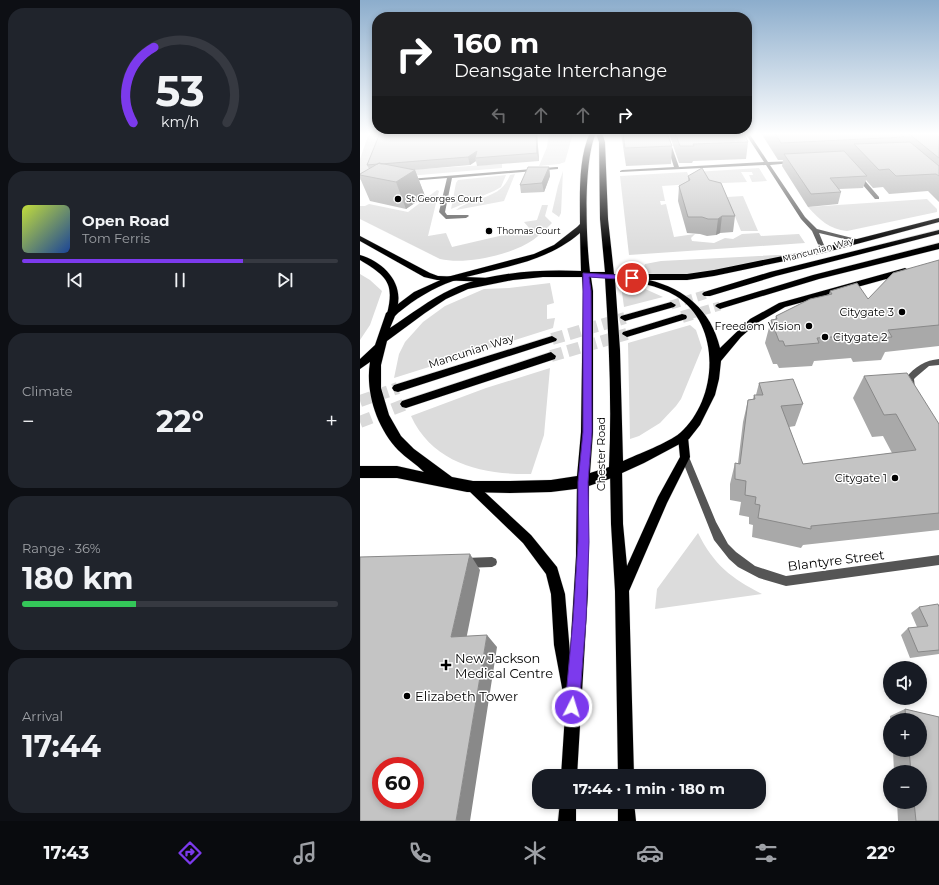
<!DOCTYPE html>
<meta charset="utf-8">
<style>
:root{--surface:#171b24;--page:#20242c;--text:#f1f3f6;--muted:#9ea1a6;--line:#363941;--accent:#7c3aed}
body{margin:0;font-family:Montserrat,sans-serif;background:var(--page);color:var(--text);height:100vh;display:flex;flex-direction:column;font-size:15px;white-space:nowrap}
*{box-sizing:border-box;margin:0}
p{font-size:13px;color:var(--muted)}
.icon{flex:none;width:22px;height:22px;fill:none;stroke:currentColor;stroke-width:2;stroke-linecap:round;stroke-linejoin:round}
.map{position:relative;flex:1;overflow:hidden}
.panel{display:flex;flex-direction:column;gap:8px;padding:8px;background:#0d0f14;width:360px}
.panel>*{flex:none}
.banner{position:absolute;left:12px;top:12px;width:380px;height:122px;border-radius:16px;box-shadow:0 2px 6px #0003;background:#202124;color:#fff;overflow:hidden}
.buttons{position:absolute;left:523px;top:661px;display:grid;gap:8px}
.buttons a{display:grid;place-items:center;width:44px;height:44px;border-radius:50%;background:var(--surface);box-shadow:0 2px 6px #0003;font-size:20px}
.speed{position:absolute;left:12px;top:757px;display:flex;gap:8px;font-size:20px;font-weight:700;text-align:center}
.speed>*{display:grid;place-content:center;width:52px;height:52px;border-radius:50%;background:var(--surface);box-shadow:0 2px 6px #0003;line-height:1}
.speed .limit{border:6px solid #d22;background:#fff;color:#111}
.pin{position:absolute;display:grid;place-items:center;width:34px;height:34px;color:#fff;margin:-17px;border:2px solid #fff;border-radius:50%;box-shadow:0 1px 4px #0007}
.me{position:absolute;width:44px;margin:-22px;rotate:5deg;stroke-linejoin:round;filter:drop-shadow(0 0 3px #0008)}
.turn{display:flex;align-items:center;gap:14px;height:84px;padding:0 16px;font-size:18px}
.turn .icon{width:52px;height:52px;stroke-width:2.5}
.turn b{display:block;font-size:28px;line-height:34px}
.lanes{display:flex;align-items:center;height:38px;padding:0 16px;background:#0003;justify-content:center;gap:20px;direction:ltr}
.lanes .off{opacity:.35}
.big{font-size:30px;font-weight:700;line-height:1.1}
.panel .widget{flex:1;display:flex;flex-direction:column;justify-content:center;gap:6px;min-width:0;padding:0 14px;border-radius:16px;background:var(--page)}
.panel .dial{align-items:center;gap:0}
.dial svg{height:104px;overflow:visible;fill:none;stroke:var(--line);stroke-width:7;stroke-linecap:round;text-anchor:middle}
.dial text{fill:var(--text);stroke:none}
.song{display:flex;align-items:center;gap:12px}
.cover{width:48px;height:48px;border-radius:6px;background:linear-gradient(135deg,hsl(70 70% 55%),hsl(220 70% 35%))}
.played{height:4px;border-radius:2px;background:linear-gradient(90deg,var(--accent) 70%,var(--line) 70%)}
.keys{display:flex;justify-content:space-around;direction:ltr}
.heat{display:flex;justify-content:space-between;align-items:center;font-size:22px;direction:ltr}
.charge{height:6px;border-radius:3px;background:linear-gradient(90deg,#34c759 36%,var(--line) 0)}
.trip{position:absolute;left:172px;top:769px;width:234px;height:40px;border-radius:16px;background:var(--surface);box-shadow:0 2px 6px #0003;font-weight:700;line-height:40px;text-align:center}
.menu{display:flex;height:64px;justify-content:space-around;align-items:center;background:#090b0e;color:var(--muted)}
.menu .icon{width:28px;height:28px}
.menu .on{color:var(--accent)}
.menu b{font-size:18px;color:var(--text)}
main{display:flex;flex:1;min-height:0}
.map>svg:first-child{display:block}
.green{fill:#dcdcdc}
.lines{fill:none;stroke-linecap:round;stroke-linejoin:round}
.highway-tunnel-far1{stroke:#d9d9d9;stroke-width:9;stroke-dasharray:9 4.5;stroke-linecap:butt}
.highway-tunnel{stroke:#d9d9d9;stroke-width:12;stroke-dasharray:12 5.5;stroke-linecap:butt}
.primary-casing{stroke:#dbdbdb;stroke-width:1}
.highway-casing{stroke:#dbdbdb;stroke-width:1}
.street{fill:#555;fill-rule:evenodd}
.primary{fill:#000;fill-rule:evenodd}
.highway{fill:#000;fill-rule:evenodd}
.wall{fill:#a9a9a9}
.shaded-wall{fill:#898989}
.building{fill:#c4c4c4;stroke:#898989;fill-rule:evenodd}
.route{fill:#7c3aed;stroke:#51269a}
.poi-dot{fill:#000;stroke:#fff;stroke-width:1.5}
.labels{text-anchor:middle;stroke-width:3;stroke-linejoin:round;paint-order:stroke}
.far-poi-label{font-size:9px;fill:#000;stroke:#fff;text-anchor:start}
.far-street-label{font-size:9px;fill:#000;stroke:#fff}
.poi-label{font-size:11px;fill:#000;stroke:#fff;text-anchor:end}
.street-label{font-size:11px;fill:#000;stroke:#fff}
.near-street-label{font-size:13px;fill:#000;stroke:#fff}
.near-poi-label{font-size:13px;fill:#000;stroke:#fff;text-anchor:start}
</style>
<main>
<section class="panel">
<div class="widget dial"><svg viewBox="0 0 100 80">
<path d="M14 69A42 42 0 1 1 86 69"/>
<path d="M14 69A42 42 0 0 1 30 11" stroke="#7c3aed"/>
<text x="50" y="56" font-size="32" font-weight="700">53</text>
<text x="50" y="72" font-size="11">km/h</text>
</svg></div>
<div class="widget">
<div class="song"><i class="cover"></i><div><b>Open Road</b><p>Tom Ferris</p></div></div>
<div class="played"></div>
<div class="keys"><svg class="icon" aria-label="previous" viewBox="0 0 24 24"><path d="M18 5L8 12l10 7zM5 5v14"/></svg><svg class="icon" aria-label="pause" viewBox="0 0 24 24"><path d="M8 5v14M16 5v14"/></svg><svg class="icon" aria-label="next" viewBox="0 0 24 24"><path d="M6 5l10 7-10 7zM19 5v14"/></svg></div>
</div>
<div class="widget"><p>Climate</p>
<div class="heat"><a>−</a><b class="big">22°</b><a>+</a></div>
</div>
<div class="widget"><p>Range · 36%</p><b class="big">180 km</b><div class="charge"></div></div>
<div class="widget"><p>Arrival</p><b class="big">17:44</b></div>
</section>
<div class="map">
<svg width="579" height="821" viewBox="0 0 579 821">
<rect width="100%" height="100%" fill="#fff"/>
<path class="green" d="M9,133H26L8,179L0,180V159Z
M189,133H213L205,162L199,164L179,166L187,147Z
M142,164V168L36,177L45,170Z
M399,168L407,181L392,182L389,175H393L392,172H381L387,182L340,184L335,172Z
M203,171L201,213L199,217L192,212L198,186Z
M327,172L332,184L302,186L305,201H300L301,205L306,204L314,237L335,234L331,238L332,241L354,243L365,238L373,239L382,234L399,233L401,236L439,234L445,243L269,255L260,176Z
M155,174L144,201L96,210C114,196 141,200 150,175Z
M146,175L141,187L134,191L91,209L96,183L98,180Z
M77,190L79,191L68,236L86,233L92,247L170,229L164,222L177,220L182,205H188L185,216L192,223C186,229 180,235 173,240C151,255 106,265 80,259L0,219V206H5L9,204L48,212Z
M383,196L398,231H381L367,197Z
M567,199L577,209V212L487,231C469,229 460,220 448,207Z
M416,255H428C381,265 330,281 282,272L285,264L301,261Z
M0,274L10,280L22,291L10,325L0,340Z
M190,283L194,303L187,305V319L195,318L193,328L34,378L39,354L45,342L63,322L85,306L124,289L149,288Z
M261,285L283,288L303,297L264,307Z
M330,325L336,330L342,348L321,399L316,406L300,423L279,436L270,439L268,343Z
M190,368L184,435L171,474C123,475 73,464 51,416L126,388Z
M338,533C354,565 371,578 402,594L295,609L297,589Z"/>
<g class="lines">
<path class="highway-tunnel-far1" d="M311,305L347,294
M328,315L360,306"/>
<path class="highway-tunnel" d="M322,317L332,314
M192,339L265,318
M191,356L267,334
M0,401L38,388
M0,422L46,404"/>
<g class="primary-casing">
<path id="primary" d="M0,236L70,273L78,276L131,278L135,280L131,282L77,280L64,277L0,241Z
M0,255C27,263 48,288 34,316H28L27,314C35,282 26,276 0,260Z
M323,433L327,434L328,437L330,457L307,503L269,591L274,776H258L255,591L251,524L250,470L252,467L256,465L260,467L262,470L263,524L267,566L298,497L320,457L318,437L319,434Z
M223,477L227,479L229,482L228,592L217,776H201L206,699L203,693L194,645L191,594L186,574L163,543L108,490L106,487L108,484L112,482L116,484L171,535L197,567L205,594L210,653L216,556L217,482L219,479Z
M200,802H216V821H198Z
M258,802H274L276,821H258Z"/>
</g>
<g class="highway-casing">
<path id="highway" d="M230,133H242L245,142L248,219L254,274L281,278L282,275L285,274H327L354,270L462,248L579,218V222L463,253L354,276L327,280H289C325,289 351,310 360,348L390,319L419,303L545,268L550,271L548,273L425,307L397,323L381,337L361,361L359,379L355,395L340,425L329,439L284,463L249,479L223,488L191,492L150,493L107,492L37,478H0V466H37L64,472C56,464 46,458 38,450C17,428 5,392 10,362L0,369V359L15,345L26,313L54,292L87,277L174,254L194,245L217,227L220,224C220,196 218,158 230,133ZM236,133L239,142L240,219L245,272H230C226,239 223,162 236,133ZM220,233L221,271C180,269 131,272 92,289C70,299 50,315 30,328L35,316L38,313C55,299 73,288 93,281C137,267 183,265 220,233ZM183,277H222L223,291L221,432L217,476L191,480L150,481H113L92,477L54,449L41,436L29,415L21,388V365L27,341L65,313L86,299L108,289L153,280ZM231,277L245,278C249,341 252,404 249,467L230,473L233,432V291ZM255,279C275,282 298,285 316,296C362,325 358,399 320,433C308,443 278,454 263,461L260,350Z
M579,230V234L416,276L350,296H344L342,294L344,292L410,272Z
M579,243V249L459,279L363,308L360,309L355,306L357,304L453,275Z
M311,302L316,305L314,307L265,321L260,318L261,316Z
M322,314L326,315L327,317L326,319L267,337L262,334L263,332Z
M192,336L197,339L196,341L38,392L34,391L32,388L34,385Z
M191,352L196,356L195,359L46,408L42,407L40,404L42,401Z"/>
</g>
<path class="street" d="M303,133H307L319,167L404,162L385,133H389L408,162L434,161V163H432L410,165L445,217L457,229L500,240L497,242L459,233L466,250L461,251L452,231L441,219L406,165L260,172V171L262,170L314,167Z
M196,167H198V169L92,178L85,212L87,215H108L109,216L106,218L86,219L79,212L87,178L49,181L47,180L49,179Z
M496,175H500L519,197V199H515L496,177Z
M579,359V365L569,366L556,377L554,379L555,388L551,391L548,390L546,378C554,367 566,360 579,359Z
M325,453L328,455L329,457L356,522L368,544L376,552L395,566L426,576L579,555V565L426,586L399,578L378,567L369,559L354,540L321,457L322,455Z
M132,557L136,559L137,562L136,565L132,567L105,568L101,566L100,563L101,560L105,558Z"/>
<use href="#primary" class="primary"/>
<use href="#highway" class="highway"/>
</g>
<path class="wall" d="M20,133H177L179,161L117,166L116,161L110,165L54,170H55L65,196L46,209L10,201L0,178V174L9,169L7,165Z
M261,133H307L312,146L311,164L266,166Z
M309,133H384L388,142L386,159L333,161L332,163H319Z
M401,133H579V202L568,191L529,194L523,187L513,188L506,180L503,188L479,189L481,192L478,204L448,207L422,166L423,160H418Z
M189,167L190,176L184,192L161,193L160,185Z
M328,176L349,180L375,216L373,232L360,233L356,235L347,236L340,234L327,233L318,201L319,186L328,181Z
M579,260V346L525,352L521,360L493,362L491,358L454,361L452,366L419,368L417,364H413L405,343L411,320H415L416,316L469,294L470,291L508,299Z
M504,376L579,424V530L443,545L441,548L392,537L393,525L389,524V517L379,515L381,502L370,500V484L375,463H378L383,422L388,400L393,399L394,395H396L399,383L443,404L435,426L429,427L443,464L532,453L523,436L512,437L493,398Z
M559,607H579V654L550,658L541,635L548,628L557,627L551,613Z
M545,709L579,717V821H538L537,802H560V772H534L533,750H560V720H530V716Z"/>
<path class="shaded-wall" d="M176,133H177L179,161L177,153Z
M117,151L115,158L116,161L110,165L108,157Z
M189,167L190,176L184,192L182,183Z
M55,170L65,196L46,209L36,182Z
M362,216L360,233L356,235L358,219Z
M110,554L120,570L104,650L91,637Z
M127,635L137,647L110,821H96Z"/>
<path class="building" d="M20,133H176L177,153L115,158L117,151L108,157L21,164L19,163L18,164L7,165Z
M263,133H307L312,146L265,148Z
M315,133H384L388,142L333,144L334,146H320Z
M415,133H539L544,137L421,143Z
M548,133H579V158Z
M550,142L579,166V176L576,174L536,176L529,169L519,170L494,144Z
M484,151L507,176L470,178L481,192L451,194L424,154Z
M19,163L55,170L36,182L0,175V174Z
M168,167H189L182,183L160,185Z
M342,168L349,180L361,183L375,216H362L358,219H348L342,217H328L319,186L330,180L328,176Z
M579,260V325L528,330L532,337L502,339L500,335L457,338L459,343L425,346L423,341H419L411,320L417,319L416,316L450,299L472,294L470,291L497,283L508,299L533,273Z
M547,373L579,424V513L451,526V529L398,518L400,505L395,504L396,497L385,495L386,481L375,479V463L380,464L388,400L395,399L394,395H403L399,383L433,379L443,404L421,406L443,464L556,450L536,414L524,415L504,376Z
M110,554L91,637L127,635L96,821H0V557ZM21,766H55V800H21Z
M578,604L579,607V650L558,652L548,628L568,626L559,607Z
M545,709L579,717V821H556L554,802H560V772H551L549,750H560V720H546Z"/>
<linearGradient id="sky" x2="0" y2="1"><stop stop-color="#8cadcc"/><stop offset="0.54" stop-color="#fff"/><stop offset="1" stop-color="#fff" stop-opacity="0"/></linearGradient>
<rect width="579" height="248" fill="url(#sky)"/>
<path class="route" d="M223,273L272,276L275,278L272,280L229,277L231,291L232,432L228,482L229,542L226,620L219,707L217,712L212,714L207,712L205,707L213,620L218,542V482L223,432Z"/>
<g class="poi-dot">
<circle cx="38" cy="199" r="4"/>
<circle cx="129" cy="231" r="4"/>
<circle cx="542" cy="312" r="4"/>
<circle cx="449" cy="326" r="4"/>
<circle cx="465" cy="337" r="4"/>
<circle cx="535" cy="478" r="4"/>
<path d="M84 659h4v4h4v4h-4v4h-4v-4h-4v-4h4z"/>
<circle cx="47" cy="696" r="4"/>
</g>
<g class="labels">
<g class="far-poi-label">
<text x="46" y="202">St Georges Court</text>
<text x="137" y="234">Thomas Court</text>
</g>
<g class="far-street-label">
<text transform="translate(458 250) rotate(-15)" y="3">Mancunian Way</text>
</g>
<g class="poi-label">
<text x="534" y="316">Citygate 3</text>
<text x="441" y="330">Freedom Vision</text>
<text x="473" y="341" text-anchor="start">Citygate 2</text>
<text x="527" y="482">Citygate 1</text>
</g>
<g class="street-label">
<text transform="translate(111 351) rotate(-18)" y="4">Mancunian Way</text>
<text transform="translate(241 454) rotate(-90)" y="4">Chester Road</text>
</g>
<g class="near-street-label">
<text transform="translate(476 560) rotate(-7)" y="5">Blantyre Street</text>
</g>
<g class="near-poi-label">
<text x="95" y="663">New Jackson<tspan x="95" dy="15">Medical Centre</tspan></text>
<text x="55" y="701">Elizabeth Tower</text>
</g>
</g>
</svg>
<div class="buttons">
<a><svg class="icon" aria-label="sound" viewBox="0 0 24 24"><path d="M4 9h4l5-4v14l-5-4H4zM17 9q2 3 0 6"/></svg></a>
<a>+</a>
<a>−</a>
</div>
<div class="speed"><div class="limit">60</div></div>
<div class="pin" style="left:272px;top:278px;background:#d93025"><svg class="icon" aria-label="arrive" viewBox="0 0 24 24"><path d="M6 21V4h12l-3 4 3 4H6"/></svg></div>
<svg class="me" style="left:212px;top:707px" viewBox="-20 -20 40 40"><circle r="17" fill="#7c3aed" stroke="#fff" stroke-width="3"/><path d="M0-11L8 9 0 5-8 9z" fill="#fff"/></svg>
<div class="trip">17:44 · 1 min · 180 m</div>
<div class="banner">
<div class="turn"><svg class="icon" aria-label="right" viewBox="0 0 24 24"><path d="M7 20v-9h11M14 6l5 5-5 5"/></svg><div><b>160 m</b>Deansgate Interchange</div></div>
<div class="lanes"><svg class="icon off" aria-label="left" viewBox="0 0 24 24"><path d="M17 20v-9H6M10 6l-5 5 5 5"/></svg><svg class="icon off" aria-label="ahead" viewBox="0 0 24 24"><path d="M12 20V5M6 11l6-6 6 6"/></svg><svg class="icon off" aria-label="ahead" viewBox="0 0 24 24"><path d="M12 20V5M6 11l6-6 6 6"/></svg><svg class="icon" aria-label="right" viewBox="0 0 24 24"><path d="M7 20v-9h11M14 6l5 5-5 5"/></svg></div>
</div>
</div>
</main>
<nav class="menu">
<b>17:43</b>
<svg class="icon on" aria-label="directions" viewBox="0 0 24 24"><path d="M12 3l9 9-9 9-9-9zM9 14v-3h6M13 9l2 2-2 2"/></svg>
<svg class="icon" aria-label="music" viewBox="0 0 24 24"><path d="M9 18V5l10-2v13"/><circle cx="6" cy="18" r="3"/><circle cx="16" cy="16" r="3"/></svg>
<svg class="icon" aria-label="phone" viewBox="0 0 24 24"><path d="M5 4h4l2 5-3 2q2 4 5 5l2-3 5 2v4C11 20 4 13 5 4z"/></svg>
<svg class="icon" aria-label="climate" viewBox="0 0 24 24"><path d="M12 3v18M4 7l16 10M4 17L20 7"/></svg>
<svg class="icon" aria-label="car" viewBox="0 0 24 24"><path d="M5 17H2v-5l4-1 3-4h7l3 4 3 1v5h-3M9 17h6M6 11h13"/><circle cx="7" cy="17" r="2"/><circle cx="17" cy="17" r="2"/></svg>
<svg class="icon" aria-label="filters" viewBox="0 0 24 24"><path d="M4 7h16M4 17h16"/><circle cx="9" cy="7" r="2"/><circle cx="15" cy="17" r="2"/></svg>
<b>22°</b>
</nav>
